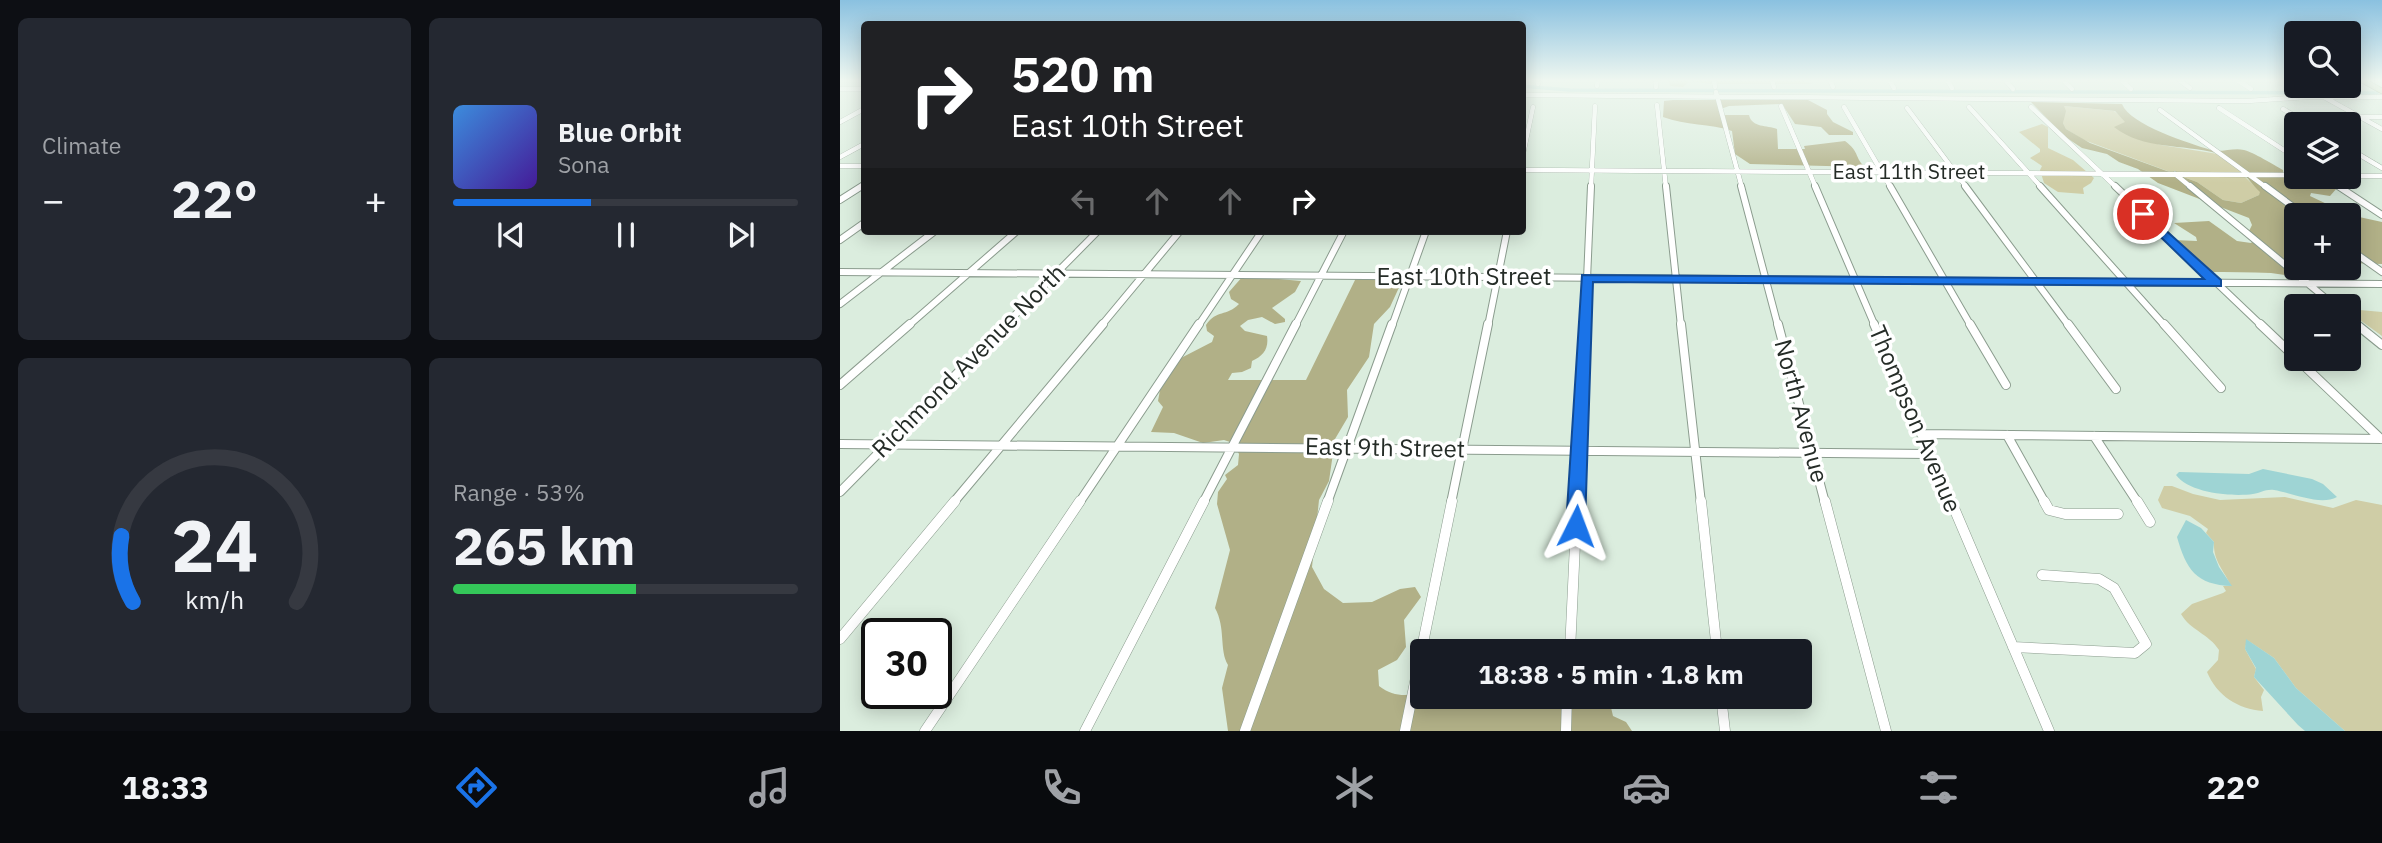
<!DOCTYPE html>
<meta charset="utf-8">
<style>
:root{--surface:#171b24;--page:#242831;--text:#f1f3f6;--muted:#9ea1a6;--line:#363941;--accent:#1a73e8}
body{margin:0;font-family:"IBM Plex Sans",sans-serif;background:var(--page);color:var(--text);height:100vh;display:flex;flex-direction:column;font-size:26px;white-space:nowrap}
*{box-sizing:border-box;margin:0}
p{font-size:23px;color:var(--muted)}
.icon{flex:none;width:38px;height:38px;fill:none;stroke:currentColor;stroke-width:2;stroke-linecap:round;stroke-linejoin:round}
.map{position:relative;flex:1;overflow:hidden}
.panel{display:flex;flex-direction:column;gap:18px;padding:18px;background:#0d0f14;width:840px}
.panel>*{flex:none}
.banner{position:absolute;left:21px;top:21px;width:665px;height:214px;border-radius:7px;box-shadow:0 4px 18px #0003;background:#202124;color:#fff;overflow:hidden}
.buttons{position:absolute;left:1444px;top:21px;display:grid;gap:14px}
.buttons a{display:grid;place-items:center;width:77px;height:77px;border-radius:7px;background:var(--surface);box-shadow:0 4px 18px #0003;font-size:35px}
.speed{position:absolute;left:21px;top:618px;display:flex;gap:14px;font-size:35px;font-weight:700;text-align:center}
.speed>*{display:grid;place-content:center;width:91px;height:91px;border-radius:50%;background:var(--surface);box-shadow:0 4px 18px #0003;line-height:1}
.speed .limit{border:4px solid #111;border-radius:10px;background:#fff;color:#111}
.pin{position:absolute;display:grid;place-items:center;width:60px;height:60px;color:#fff;margin:-30px;border:4px solid #fff;border-radius:50%;box-shadow:0 2px 7px #0007}
.me{position:absolute;width:77px;margin:-38px;rotate:3deg;stroke-linejoin:round;filter:drop-shadow(0 0 5px #0008)}
.turn{display:flex;align-items:center;gap:24px;height:147px;padding:0 35px;font-size:32px}
.turn .icon{width:91px;height:91px;stroke-width:2.5}
.turn b{display:block;font-size:49px;line-height:60px}
.lanes{display:flex;align-items:center;height:66px;padding:0 35px;background:#0003;justify-content:center;gap:35px;direction:ltr}
.lanes .off{opacity:.35}
.big{font-size:52px;font-weight:800;line-height:1.1}
.panel .tile{flex:1;display:flex;flex-direction:column;justify-content:center;gap:10px;min-width:0;padding:0 24px;border-radius:10px;background:var(--page)}
.panel .dial{align-items:center;gap:0}
.dial svg{height:182px;overflow:visible;fill:none;stroke:var(--line);stroke-width:7;stroke-linecap:round;text-anchor:middle}
.dial text{fill:var(--text);stroke:none}
.song{display:flex;align-items:center;gap:21px}
.cover{width:84px;height:84px;border-radius:10px;background:linear-gradient(135deg,hsl(210 70% 55%),hsl(260 70% 35%))}
.played{height:7px;border-radius:4px;background:linear-gradient(90deg,var(--accent) 40%,var(--line) 40%)}
.keys{display:flex;justify-content:space-around;direction:ltr}
.heat{display:flex;justify-content:space-between;align-items:center;font-size:38px;direction:ltr}
.charge{height:10px;border-radius:5px;background:linear-gradient(90deg,#34c759 53%,var(--line) 0)}
.panel .tiles{flex:1;display:grid;gap:18px;grid-template-columns:repeat(2,1fr)}
.trip{position:absolute;left:570px;top:639px;width:402px;height:70px;border-radius:7px;background:var(--surface);box-shadow:0 4px 18px #0003;font-weight:800;line-height:70px;text-align:center}
.tabs{display:flex;height:112px;justify-content:space-around;align-items:center;background:#090b0e;color:var(--muted)}
.tabs .icon{width:49px;height:49px}
.tabs .current{color:var(--accent)}
.tabs b{font-size:32px;color:var(--text)}
main{display:flex;flex:1;min-height:0}
.map>svg:first-child{display:block}
.green{fill:#cfcda6}
.forest{fill:#b1b087;fill-rule:evenodd}
.water{fill:#9ed4d4}
.lines{fill:none;stroke-linecap:round;stroke-linejoin:round}
.canal{stroke:#9ed4d4;stroke-width:3.5}
.minor-far3-casing{stroke:#8b9c8e;stroke-width:5}
.minor-far2-casing{stroke:#8b9c8e;stroke-width:8}
.minor-far1-casing{stroke:#8b9c8e;stroke-width:10}
.minor-casing{stroke:#8b9c8e;stroke-width:11}
.major-casing{stroke:#6c8256;stroke-width:6}
.minor-far3{stroke:#fff;stroke-width:4.5}
.minor-far2{stroke:#fff;stroke-width:6}
.minor-far1{stroke:#fff;stroke-width:8}
.minor{stroke:#fff;stroke-width:10}
.major{stroke:#bed0a9;stroke-width:5}
.route{fill:#1a73e8;stroke:#114b97;stroke-width:2}
.labels{text-anchor:middle;stroke-width:7;stroke-linejoin:round;paint-order:stroke}
.far-street-label{font-size:21px;fill:#252c27;stroke:#fff}
.street-label{font-size:24px;fill:#252c27;stroke:#fff}
</style>
<main>
<section class="panel">
<div class="tiles">
<div class="tile"><p>Climate</p>
<div class="heat"><a>−</a><b class="big">22°</b><a>+</a></div>
</div>
<div class="tile">
<div class="song"><i class="cover"></i><div><b>Blue Orbit</b><p>Sona</p></div></div>
<div class="played"></div>
<div class="keys"><svg class="icon" aria-label="previous" viewBox="0 0 24 24"><path d="M18 5L8 12l10 7zM5 5v14"/></svg><svg class="icon" aria-label="pause" viewBox="0 0 24 24"><path d="M8 5v14M16 5v14"/></svg><svg class="icon" aria-label="next" viewBox="0 0 24 24"><path d="M6 5l10 7-10 7zM19 5v14"/></svg></div>
</div>
<div class="tile dial"><svg viewBox="0 0 100 80">
<path d="M14 69A42 42 0 1 1 86 69"/>
<path d="M14 69A42 42 0 0 1 9 40" stroke="#1a73e8"/>
<text x="50" y="56" font-size="32" font-weight="700">24</text>
<text x="50" y="72" font-size="11">km/h</text>
</svg></div>
<div class="tile"><p>Range · 53%</p><b class="big">265 km</b><div class="charge"></div></div>
</div>
</section>
<div class="map">
<svg width="1542" height="731" viewBox="0 0 1542 731">
<rect width="100%" height="100%" fill="#dbedde"/>
<path class="green" d="M829,80H961L972,84H872L849,81L843,87L830,86Z
M1224,106L1274,111L1285,120L1290,136L1321,145L1378,154L1405,173L1404,176L1421,192L1419,195L1401,203L1383,200L1357,182L1244,140L1226,129L1223,123Z
M1202,124L1208,127V148L1233,160L1254,178L1251,183L1243,188L1244,194L1218,192L1204,183L1200,170L1202,166L1190,158L1200,152V149L1179,132Z
M1508,309L1542,312V336L1509,312Z
M1324,486H1332L1353,494L1380,500L1445,497L1493,508L1516,500L1542,505V731H1505L1456,688L1434,658L1407,640L1405,649L1416,669L1414,677L1424,690L1421,697L1423,711C1398,709 1377,696 1367,672L1378,660L1379,650C1369,634 1350,630 1341,614L1352,604L1383,593L1386,591L1383,586H1391C1384,570 1373,561 1374,542L1366,533L1368,529L1350,516L1322,508L1318,500Z"/>
<path class="forest" d="M833,100H968L987,110V114L993,122L1013,132V135H989L981,127L955,124L942,104L889,106L878,110L885,115H909C912,128 927,125 937,129L938,149H965L964,146L1005,141C1020,152 1015,159 1025,167L910,164L895,154L892,131C870,123 846,126 823,117L824,101Z
M1191,102L1282,104C1290,125 1349,143 1371,150C1381,153 1394,147 1404,150C1413,152 1434,165 1443,170L1445,186L1497,188L1490,196L1471,193L1470,196L1510,215L1542,222V264L1509,263L1508,215H1456V268H1484C1468,282 1451,275 1431,273C1410,272 1389,272 1368,272L1334,240L1357,241L1356,237L1334,223L1369,221L1397,241L1411,243L1417,237L1409,231L1412,225L1409,218L1318,183L1298,169L1279,162L1267,154L1242,148L1224,136ZM1224,106L1275,111L1285,122L1274,127C1303,150 1343,144 1376,153C1394,159 1408,180 1420,192L1419,195L1401,203L1383,200L1357,182L1250,143L1226,129L1223,123L1226,111Z
M403,276L461,281L455,292L432,308L445,319V322L435,324L422,317L408,320L400,326L405,331L427,336C429,349 423,356 412,361L411,368L402,372L392,373L388,380H466L516,278L562,281L550,307L534,324L529,357L507,390L508,417L495,439L489,481L479,500L472,567L484,589L503,603L532,602L560,589L575,587L581,597L564,620L566,647L557,660L538,670L539,686C553,697 566,696 583,693V696L661,697L678,705L699,707L741,698L769,699L773,716L786,722L792,731H388L382,688L388,665C379,650 386,628 375,608L390,550L377,504L378,492L387,479L385,475L398,465L399,454L393,443L384,440L363,443L334,433L311,432L323,407L318,401L320,390L341,358L372,342L374,336L367,331L366,325C377,309 386,317 399,304L391,299L389,292Z"/>
<path class="water" d="M1423,469L1472,479L1483,484L1497,497C1480,506 1452,493 1434,490C1425,489 1421,493 1413,494C1392,497 1349,493 1336,475L1339,472L1409,474Z
M1346,520L1361,528L1374,542L1373,552L1379,567L1392,586C1356,585 1346,569 1337,537Z
M1406,639L1434,658L1456,688L1505,731H1465L1458,725L1414,677L1416,668L1405,649Z"/>
<g class="lines">
<path class="canal" d="M682,86L730,90L1537,93"/>
<g class="minor-far3-casing">
<path id="minor-far3" d="M816,80V87
M874,80L875,87
M932,80L934,87
M990,80L993,87
M1049,80L1054,88
M1107,80L1112,88
M1165,80L1173,89
M1223,80L1232,89
M1281,80L1291,89
M1339,80L1350,88
M1397,80L1411,89
M698,84L699,80
M757,86L758,80
M1465,86L1472,90
M0,89H24
M876,92L902,188
M682,95L1408,101L1467,97H1542
M1484,97L1542,129
M817,105L826,188
M941,106L976,188
M1004,107L1051,188
M1129,107L1202,188
M1191,107L1277,188
M1067,108L1127,188
M1379,108L1456,158
M1443,109L1469,124
M1320,110L1427,188
M1521,117H1542
M0,122L24,109
M1508,148L1542,168
M0,157L24,144
M682,159L693,107
M0,166H24
M682,170L1456,175
M1335,174L1352,188
M1508,176H1542
M1484,177L1501,188
M19,188L24,185
M751,188L755,106"/>
</g>
<g class="minor-far2-casing">
<path id="minor-far2" d="M826,186L841,326
M901,186L938,326
M975,186L1035,326
M1050,186L1131,326
M1125,186L1229,326
M1200,186L1325,326
M1275,186L1422,326
M1350,186L1495,306
M1425,186L1464,215
M1498,186L1542,215
M0,200L22,186
M0,240L24,223
M1508,248L1542,272
M0,272L1542,284
M0,304L95,231
M1508,317L1519,326
M68,326L177,231
M164,326L258,231
M261,326L340,231
M358,326L422,231
M455,326L504,231
M552,326L586,231
M648,326L667,231
M745,326L751,186"/>
</g>
<g class="minor-far1-casing">
<path id="minor-far1" d="M841,324L861,503
M938,324L985,503
M1034,324L1111,503
M1130,324L1166,385
M1228,324L1276,389
M1324,324L1381,388
M1420,324L1456,358
M1516,324L1542,345
M1457,359L1541,439
M0,385L70,324
M1081,434L1542,439
M1167,435L1205,503
M1254,436L1298,503
M0,444L1089,454
M0,492L166,324
M113,503L263,324
M239,503L359,324
M363,503L456,324
M487,503L552,324
M611,503L648,324
M737,503L745,324"/>
</g>
<g class="minor-casing">
<path id="minor" d="M861,501L877,651
M985,501L1046,731
M1111,501L1209,731
M1204,501L1209,510L1225,514H1278
M1297,501L1310,522
M0,639L115,501
M1173,647L1295,653L1306,644L1274,588L1259,579L1202,575
M730,651L737,501
M881,696L885,731
M85,731L240,501
M245,731L364,501
M405,731L488,501
M565,731L612,501
M726,731L727,696"/>
</g>
<g class="major-casing">
<path id="major" d="M1522,80L1542,91"/>
</g>
<use href="#minor-far3" class="minor-far3"/>
<use href="#minor-far2" class="minor-far2"/>
<use href="#minor-far1" class="minor-far1"/>
<use href="#minor" class="minor"/>
<use href="#major" class="major"/>
</g>
<linearGradient id="sky" x2="0" y2="1"><stop stop-color="#8ac1e0"/><stop offset="0.44" stop-color="#eff7f0"/><stop offset="1" stop-color="#eff7f0" stop-opacity="0"/></linearGradient>
<rect width="1542" height="183" fill="url(#sky)"/>
<path class="route" d="M1303,210L1381,280V286L753,282L745,526L743,531L736,533L729,531L726,526L742,275L1364,279L1299,216L1297,214Z"/>
<g class="labels">
<g class="far-street-label">
<text x="1069" y="179">East 11th Street</text>
</g>
<g class="street-label">
<text x="624" y="285">East 10th Street</text>
<text transform="translate(129 361) rotate(-45)" y="8">Richmond Avenue North</text>
<text transform="translate(961 411) rotate(75)" y="8">North Avenue</text>
<text transform="translate(1075 419) rotate(67)" y="8">Thompson Avenue</text>
<text transform="translate(545 448) rotate(1)" y="8">East 9th Street</text>
</g>
</g>
</svg>
<div class="buttons">
<a><svg class="icon" aria-label="search" viewBox="0 0 24 24"><circle cx="10" cy="10" r="6"/><path d="M15 15l6 6"/></svg></a>
<a><svg class="icon" aria-label="layers" viewBox="0 0 24 24"><path d="M12 4l9 5-9 5-9-5zM3 14l9 5 9-5"/></svg></a>
<a>+</a>
<a>−</a>
</div>
<div class="speed"><div class="limit">30</div></div>
<div class="pin" style="left:1303px;top:214px;background:#d93025"><svg class="icon" aria-label="arrive" viewBox="0 0 24 24"><path d="M6 21V4h12l-3 4 3 4H6"/></svg></div>
<svg class="me" style="left:736px;top:526px" viewBox="-20 -20 40 40"><path d="M0-17L14 15 0 8-14 15z" fill="#1a73e8" stroke="#fff" stroke-width="4"/></svg>
<div class="trip">18:38 · 5 min · 1.8 km</div>
<div class="banner">
<div class="turn"><svg class="icon" aria-label="right" viewBox="0 0 24 24"><path d="M7 20v-9h11M14 6l5 5-5 5"/></svg><div><b>520 m</b>East 10th Street</div></div>
<div class="lanes"><svg class="icon off" aria-label="left" viewBox="0 0 24 24"><path d="M17 20v-9H6M10 6l-5 5 5 5"/></svg><svg class="icon off" aria-label="ahead" viewBox="0 0 24 24"><path d="M12 20V5M6 11l6-6 6 6"/></svg><svg class="icon off" aria-label="ahead" viewBox="0 0 24 24"><path d="M12 20V5M6 11l6-6 6 6"/></svg><svg class="icon" aria-label="right" viewBox="0 0 24 24"><path d="M7 20v-9h11M14 6l5 5-5 5"/></svg></div>
</div>
</div>
</main>
<nav class="tabs">
<b>18:33</b>
<svg class="icon current" aria-label="directions" viewBox="0 0 24 24"><path d="M12 3l9 9-9 9-9-9zM9 14v-3h6M13 9l2 2-2 2"/></svg>
<svg class="icon" aria-label="music" viewBox="0 0 24 24"><path d="M9 18V5l10-2v13"/><circle cx="6" cy="18" r="3"/><circle cx="16" cy="16" r="3"/></svg>
<svg class="icon" aria-label="phone" viewBox="0 0 24 24"><path d="M5 4h4l2 5-3 2q2 4 5 5l2-3 5 2v4C11 20 4 13 5 4z"/></svg>
<svg class="icon" aria-label="climate" viewBox="0 0 24 24"><path d="M12 3v18M4 7l16 10M4 17L20 7"/></svg>
<svg class="icon" aria-label="car" viewBox="0 0 24 24"><path d="M5 17H2v-5l4-1 3-4h7l3 4 3 1v5h-3M9 17h6M6 11h13"/><circle cx="7" cy="17" r="2"/><circle cx="17" cy="17" r="2"/></svg>
<svg class="icon" aria-label="filters" viewBox="0 0 24 24"><path d="M4 7h16M4 17h16"/><circle cx="9" cy="7" r="2"/><circle cx="15" cy="17" r="2"/></svg>
<b>22°</b>
</nav>
